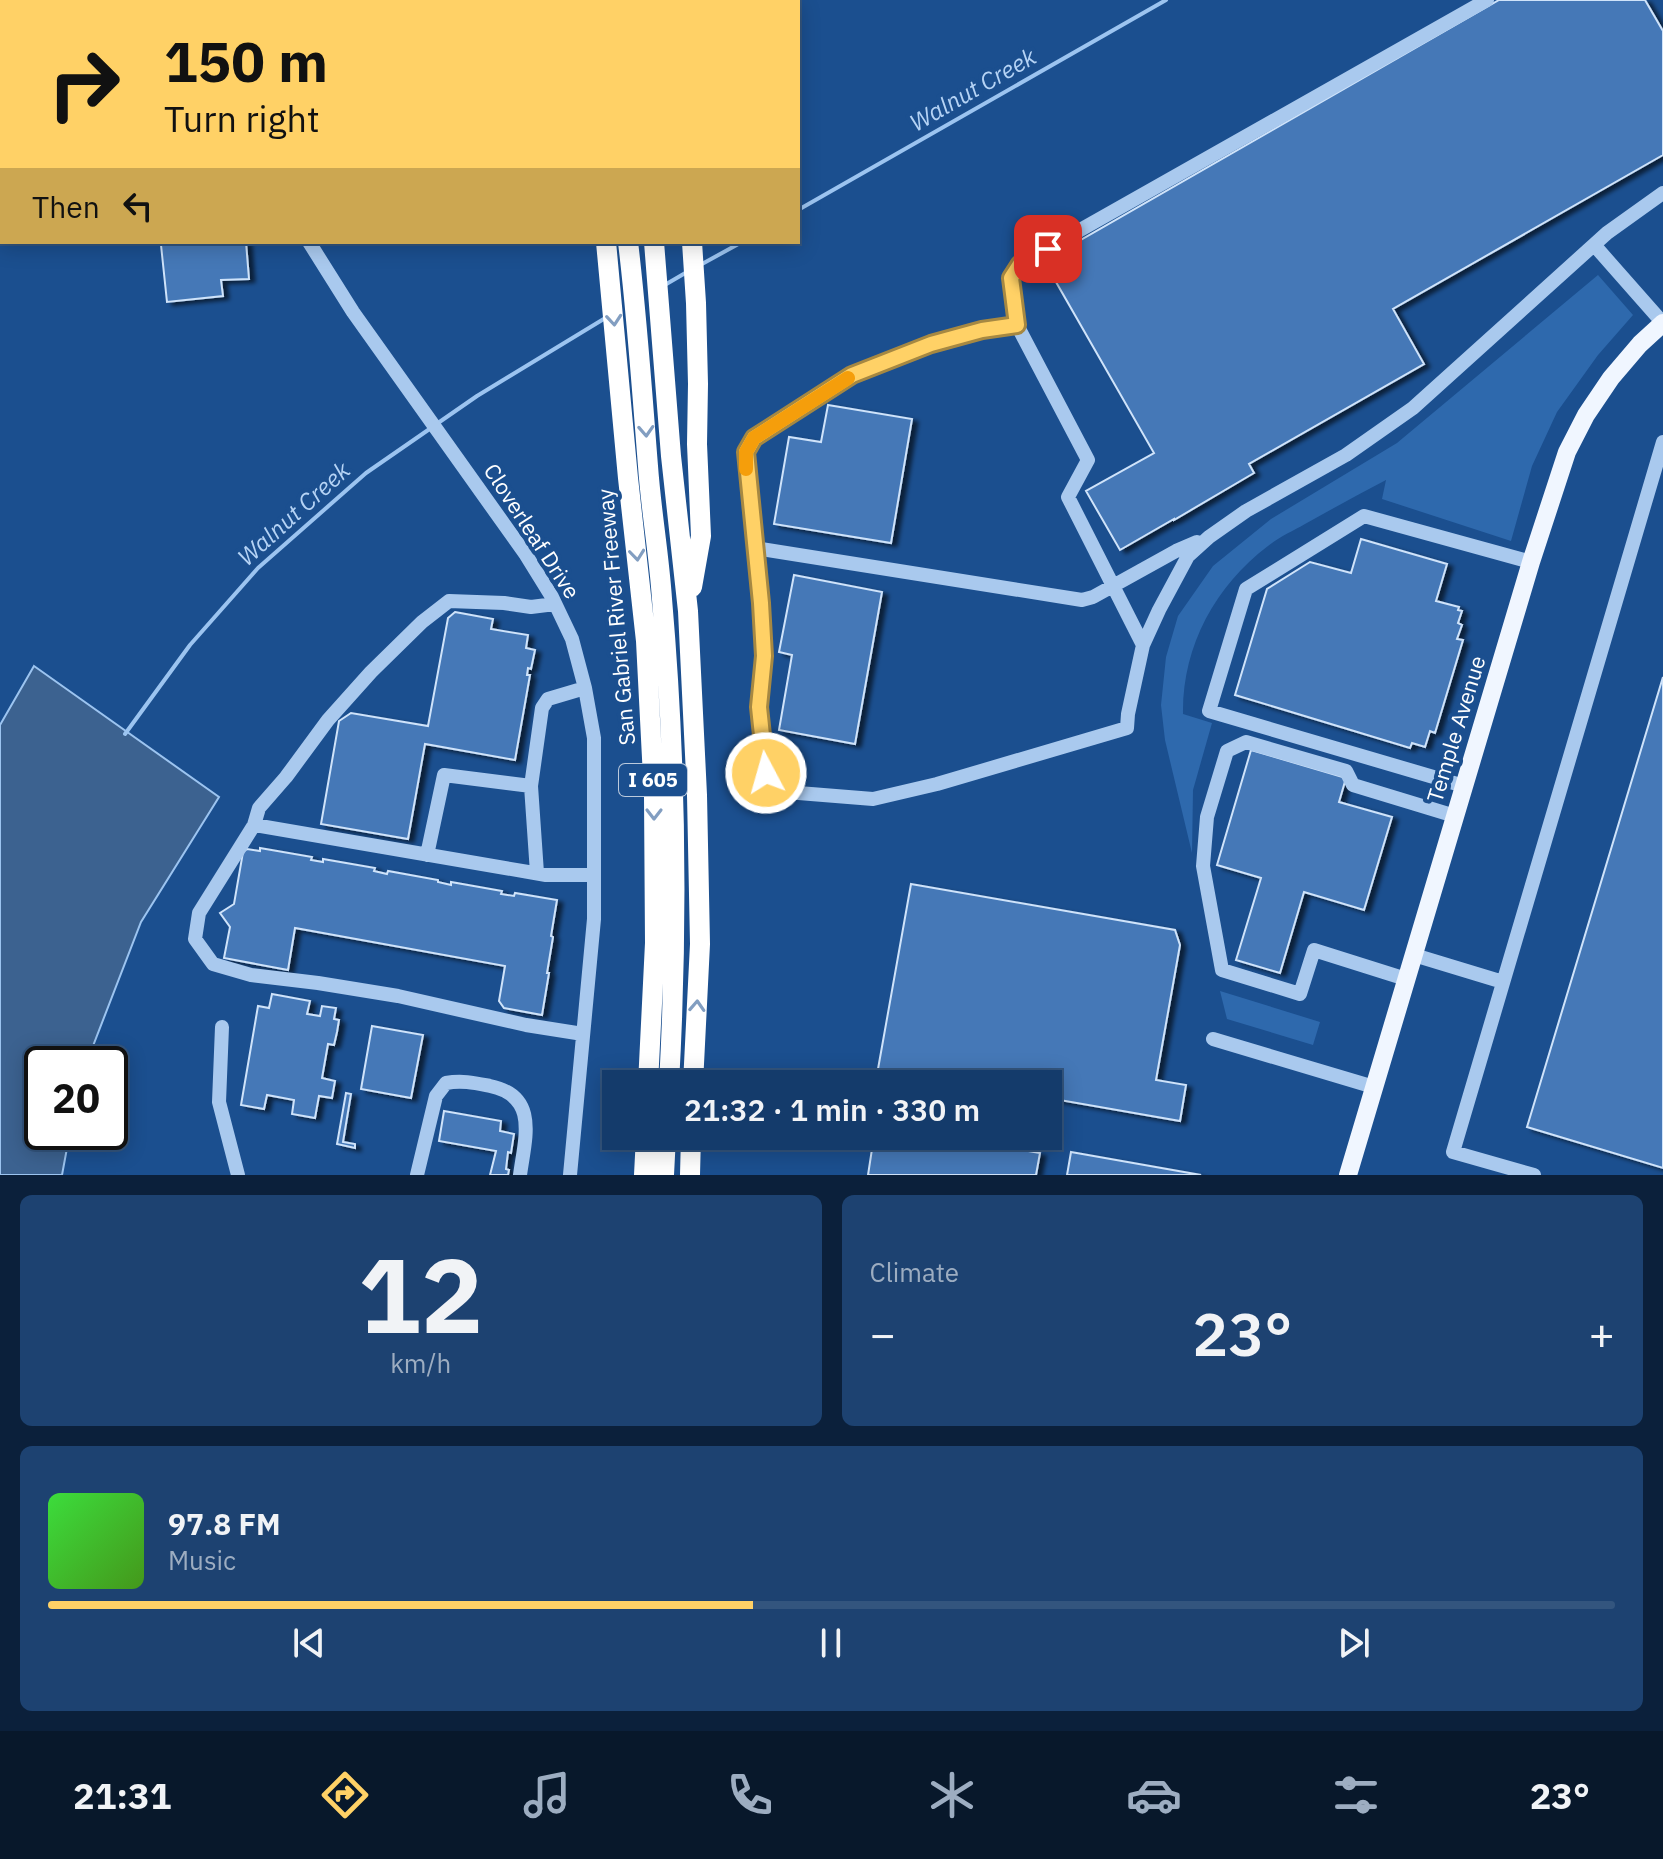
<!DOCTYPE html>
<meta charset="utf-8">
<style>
:root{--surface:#143b6b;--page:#1d4271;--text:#f1f3f6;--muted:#9dadc1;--line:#33557e;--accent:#ffd166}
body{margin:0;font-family:"IBM Plex Sans",sans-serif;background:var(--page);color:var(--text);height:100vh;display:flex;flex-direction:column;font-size:30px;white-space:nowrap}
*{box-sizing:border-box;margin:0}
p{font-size:26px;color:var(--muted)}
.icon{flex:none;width:44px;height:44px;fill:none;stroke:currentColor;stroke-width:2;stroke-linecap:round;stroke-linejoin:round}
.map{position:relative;height:1175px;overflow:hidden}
.side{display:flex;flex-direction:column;gap:20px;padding:20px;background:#0b203b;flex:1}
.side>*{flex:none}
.banner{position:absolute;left:0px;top:0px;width:800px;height:244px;box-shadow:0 4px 20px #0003,0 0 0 2px var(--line);background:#ffd166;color:#111;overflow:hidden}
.speed{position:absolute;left:24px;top:1046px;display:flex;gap:16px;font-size:40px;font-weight:700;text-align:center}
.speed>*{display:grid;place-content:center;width:104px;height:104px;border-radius:50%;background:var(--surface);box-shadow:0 4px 20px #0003,0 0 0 2px var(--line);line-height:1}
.speed .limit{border:4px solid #111;border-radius:12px;background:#fff;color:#111}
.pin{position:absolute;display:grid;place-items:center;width:68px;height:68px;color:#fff;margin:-34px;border-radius:16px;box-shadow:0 4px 12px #0006}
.me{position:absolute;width:88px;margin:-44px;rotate:354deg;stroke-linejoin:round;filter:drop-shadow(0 0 6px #0008)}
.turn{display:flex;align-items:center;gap:28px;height:168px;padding:0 32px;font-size:36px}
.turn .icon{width:104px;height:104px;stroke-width:2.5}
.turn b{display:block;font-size:56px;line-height:68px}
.then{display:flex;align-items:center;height:76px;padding:0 32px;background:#0003;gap:16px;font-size:30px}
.big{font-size:60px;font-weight:600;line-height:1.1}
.side .tile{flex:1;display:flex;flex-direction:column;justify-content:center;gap:12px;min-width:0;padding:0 28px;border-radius:12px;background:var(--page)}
.side .dial{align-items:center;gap:0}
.dial b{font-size:104px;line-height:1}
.song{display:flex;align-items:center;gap:24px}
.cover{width:96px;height:96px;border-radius:12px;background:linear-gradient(135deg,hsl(120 70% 55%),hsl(100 70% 35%))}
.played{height:8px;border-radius:4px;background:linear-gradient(90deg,var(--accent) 45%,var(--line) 45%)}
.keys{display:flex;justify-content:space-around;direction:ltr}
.heat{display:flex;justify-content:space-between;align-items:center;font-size:44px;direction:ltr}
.side .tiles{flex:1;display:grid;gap:20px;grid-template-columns:1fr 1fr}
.tile:last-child{grid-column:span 2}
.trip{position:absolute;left:602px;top:1070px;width:460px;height:80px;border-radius:0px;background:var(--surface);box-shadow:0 4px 20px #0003,0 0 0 2px var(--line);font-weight:600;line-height:80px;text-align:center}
.tabs{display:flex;height:128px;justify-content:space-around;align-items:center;background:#08182b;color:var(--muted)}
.tabs .icon{width:56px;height:56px}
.tabs .on{color:var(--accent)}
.tabs b{font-size:36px;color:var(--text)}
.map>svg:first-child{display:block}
.green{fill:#2e69ad}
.water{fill:#3c6290;stroke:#9cc4f0;stroke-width:2}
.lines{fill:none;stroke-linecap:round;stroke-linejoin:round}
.stream{stroke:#9cc4f0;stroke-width:4}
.building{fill:#4478b7;stroke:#cfe3fa;stroke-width:2;filter:url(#shadow)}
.minor{stroke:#a9c9ee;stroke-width:14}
.major{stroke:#f0f6ff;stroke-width:18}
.highway{stroke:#fff;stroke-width:20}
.oneway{stroke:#829ec1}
.route-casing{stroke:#a68842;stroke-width:20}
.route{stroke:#ffd166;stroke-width:14}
.slow{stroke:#f59e0b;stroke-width:14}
.labels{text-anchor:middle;stroke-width:8;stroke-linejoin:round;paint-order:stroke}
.shield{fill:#1b4f8f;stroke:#bbcadd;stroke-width:2}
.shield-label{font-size:20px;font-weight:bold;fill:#fff}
.street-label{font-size:22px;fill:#fff;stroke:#1b4f8f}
.water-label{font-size:24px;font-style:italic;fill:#b5d3f5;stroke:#1b4f8f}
</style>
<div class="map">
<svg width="1663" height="1175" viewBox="0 0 1663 1175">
<defs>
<filter id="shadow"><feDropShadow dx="5.5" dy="3" stdDeviation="2" flood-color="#0009"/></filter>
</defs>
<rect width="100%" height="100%" fill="#1b4f8f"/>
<path class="green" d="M1598,275L1633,315L1598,355L1557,412L1532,466L1511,541L1382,499L1386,480C1359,494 1332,509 1305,524C1293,531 1279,537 1268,546C1215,586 1182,647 1183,714L1212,723L1193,790L1192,853L1165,740L1161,705L1166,657L1178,616L1213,566L1271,519L1397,443Z
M1220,991L1320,1022L1313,1045L1227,1019Z"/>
<path class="water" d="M34,666L219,797L141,922L86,1064H42V1132H70L62,1175H0V725Z"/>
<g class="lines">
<path class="stream" d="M798,210L1166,0
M702,264L742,242
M663,286L687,272
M438,423L477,396L607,317
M125,734L190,645L258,568L366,473L431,428"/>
</g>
<path class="building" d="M134,0H220V2H135Z
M1499,0H1645L1663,31V155L1393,309L1424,364L1249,464L1254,473L1174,520V519L1120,550L1086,491L1154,453L1044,261Z
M191,242H246L249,279L221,280L223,296L167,302L161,245Z
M828,405L912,419L891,543L774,524L789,437L821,442Z
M1361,539L1447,564L1436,601L1459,607L1458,610L1462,611L1458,623L1462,625L1457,639L1463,640L1435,733L1430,731L1425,747L1412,743L1410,748L1235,695L1267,589L1310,562L1351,573Z
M794,575L882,592L855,744L779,730L792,655L779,652Z
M455,612L493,619L491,629L528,635L526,648L535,650L531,669L528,668L527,675H530L515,760L425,744L408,839L321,824L339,721L351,713L428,726L448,618Z
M1663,677V1168L1527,1127Z
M1251,750L1346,778L1339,802L1392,817L1364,910L1304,892L1280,973L1236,960L1261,878L1217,865Z
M260,848L312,857L311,860L323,862V859L375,868L374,871L387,874L388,871L438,880V882L451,885V882L502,891L501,894L514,896L515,893L557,900L551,936L553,937L547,973H549L542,1015L504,1008L499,1001L505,966L295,928L288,970L224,958L230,927L220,913L234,904L243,852L247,849L260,851Z
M911,884L1175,930L1180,945L1156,1080L1186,1085L1180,1121L1048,1098V1084H966L878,1069Z
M272,994L310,1001L307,1014L320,1016L322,1006L336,1008L334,1019L339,1020L337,1032L334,1045L328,1044L322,1078L335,1081L332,1098L319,1096L315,1118L292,1114L294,1100L267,1095L264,1109L241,1105L258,1006L269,1008Z
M372,1026L423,1035L411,1098L361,1089Z
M346,1093L351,1094L343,1142L355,1144V1148L337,1144Z
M444,1111L501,1121L500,1131L514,1134L511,1153L508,1152L506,1169L509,1170L508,1175H490L496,1151L439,1141Z
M874,1136H940L1040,1153L1036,1175H868Z
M1071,1152L1201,1175H1067Z"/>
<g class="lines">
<path class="minor" d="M367,0L368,2
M265,2V0
M309,242L353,312L526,555L552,597L572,639L585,688L594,738V919L570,1175
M1595,246L1663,323
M1017,325L982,330L931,344L852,375L754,438L746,452V471L761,603L764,656L759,707L766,773L772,786L786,792L873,799L937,784L1127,728L1128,714L1143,645L1159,610L1188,556L1209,537L1246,511L1346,455L1413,408L1607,233L1663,193
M755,548L1082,600L1093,597L1176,551L1197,542
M1143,645L1068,497L1088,460L1017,325L1011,278L1020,264L1487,0
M1464,786L1209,711L1246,589L1364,516L1531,562
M254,825L259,808L286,777L328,720L371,672L422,622L449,601L504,603L531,607L555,604
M427,855L444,775L531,786
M537,873L531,786L542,708L548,699L585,688
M1414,955L1503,982
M1406,979L1314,950L1300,994L1222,970L1203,866L1207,817L1227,751L1246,742L1346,771L1353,785L1455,816
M222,1027L219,1102L238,1175
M583,1034L526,1025L398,996L318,983L251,975L213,964L195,939L199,913L254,825L546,875H594
M1213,1039L1374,1087
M417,1175L436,1096L446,1083C462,1080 475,1083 490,1086C539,1096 525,1138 520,1175
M1534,1175L1453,1152L1663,442"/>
<path class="major" d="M1348,1175L1531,562L1567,452L1586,415L1611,378L1640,344L1663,323"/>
<path class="highway" d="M566,0V2
M592,0V2
M632,0V2
M670,0L671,2
M606,242L628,478L646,641L654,797L655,943L648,1084
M628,242C637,316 642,391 648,466C651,510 659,554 662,599C676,760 678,922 669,1084
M654,242L671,456L688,611L697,795L700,944L693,1084
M692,242L696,303L698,384L697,444L701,536L692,587
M644,1175L646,1136
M664,1175L666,1136
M690,1175L691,1136"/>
</g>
<defs><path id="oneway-chevron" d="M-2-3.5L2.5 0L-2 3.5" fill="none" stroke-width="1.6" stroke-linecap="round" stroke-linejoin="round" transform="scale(2)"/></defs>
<g class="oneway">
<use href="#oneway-chevron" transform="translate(614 320) rotate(85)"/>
<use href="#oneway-chevron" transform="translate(646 431) rotate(87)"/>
<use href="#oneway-chevron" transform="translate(637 555) rotate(84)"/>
<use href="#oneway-chevron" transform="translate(654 814) rotate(90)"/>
<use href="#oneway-chevron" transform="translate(697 1006) rotate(-87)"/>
</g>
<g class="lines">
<g class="route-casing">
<path id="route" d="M766,773L759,707L764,656L761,603L746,452L754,438L852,375L931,344L982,330L1017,325L1011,278L1020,264L1048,249"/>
</g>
<use href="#route" class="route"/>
<path class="slow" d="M746,469V452L754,438L848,378"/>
</g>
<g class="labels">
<rect class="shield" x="619" y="764" width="68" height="32" rx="6"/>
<g class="shield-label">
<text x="653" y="787">I 605</text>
</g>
<g class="street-label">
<text transform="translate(532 531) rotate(57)" y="8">Cloverleaf Drive</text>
<text transform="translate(616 617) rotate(-95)" y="8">San Gabriel River Freeway</text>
<text transform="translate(1456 729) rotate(-73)" y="8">Temple Avenue</text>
</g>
<g class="water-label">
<text transform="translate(973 90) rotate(-30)" y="8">Walnut Creek</text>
<text transform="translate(294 514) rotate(-42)" y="8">Walnut Creek</text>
</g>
</g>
</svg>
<div class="speed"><div class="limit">20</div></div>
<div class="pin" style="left:1048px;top:249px;background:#d93025"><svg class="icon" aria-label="arrive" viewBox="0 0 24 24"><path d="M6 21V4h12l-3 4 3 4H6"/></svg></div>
<svg class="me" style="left:766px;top:773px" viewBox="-20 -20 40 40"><circle r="17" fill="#ffd166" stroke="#fff" stroke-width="3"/><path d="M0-11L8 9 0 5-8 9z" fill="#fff"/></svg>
<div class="trip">21:32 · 1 min · 330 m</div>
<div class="banner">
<div class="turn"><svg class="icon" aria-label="right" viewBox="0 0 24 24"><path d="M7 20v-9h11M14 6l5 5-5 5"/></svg><div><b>150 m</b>Turn right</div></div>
<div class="then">Then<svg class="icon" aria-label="left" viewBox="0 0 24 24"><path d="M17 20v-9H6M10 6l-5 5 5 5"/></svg></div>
</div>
</div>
<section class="side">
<div class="tiles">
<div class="tile dial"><b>12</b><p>km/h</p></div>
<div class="tile"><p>Climate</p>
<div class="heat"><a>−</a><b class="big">23°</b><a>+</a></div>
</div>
<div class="tile">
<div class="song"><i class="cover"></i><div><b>97.8 FM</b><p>Music</p></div></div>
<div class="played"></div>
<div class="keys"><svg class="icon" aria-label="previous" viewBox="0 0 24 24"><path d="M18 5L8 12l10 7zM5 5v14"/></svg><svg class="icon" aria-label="pause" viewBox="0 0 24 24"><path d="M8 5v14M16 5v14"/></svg><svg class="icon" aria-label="next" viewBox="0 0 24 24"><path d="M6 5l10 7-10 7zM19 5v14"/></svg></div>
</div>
</div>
</section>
<nav class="tabs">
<b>21:31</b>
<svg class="icon on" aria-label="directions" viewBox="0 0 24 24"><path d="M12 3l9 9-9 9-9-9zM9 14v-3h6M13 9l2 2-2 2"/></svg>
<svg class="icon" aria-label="music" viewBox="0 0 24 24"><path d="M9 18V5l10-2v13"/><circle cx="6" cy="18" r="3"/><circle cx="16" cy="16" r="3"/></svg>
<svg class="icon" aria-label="phone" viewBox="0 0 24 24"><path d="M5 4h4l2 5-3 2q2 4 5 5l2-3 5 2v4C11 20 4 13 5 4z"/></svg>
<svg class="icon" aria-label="climate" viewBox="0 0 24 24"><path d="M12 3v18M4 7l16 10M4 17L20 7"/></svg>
<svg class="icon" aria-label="car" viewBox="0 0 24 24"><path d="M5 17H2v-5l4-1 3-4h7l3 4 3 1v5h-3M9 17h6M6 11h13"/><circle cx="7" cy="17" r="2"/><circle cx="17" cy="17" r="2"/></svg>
<svg class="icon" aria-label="filters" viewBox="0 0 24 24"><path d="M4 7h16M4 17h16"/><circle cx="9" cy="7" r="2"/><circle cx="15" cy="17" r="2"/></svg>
<b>23°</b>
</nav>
